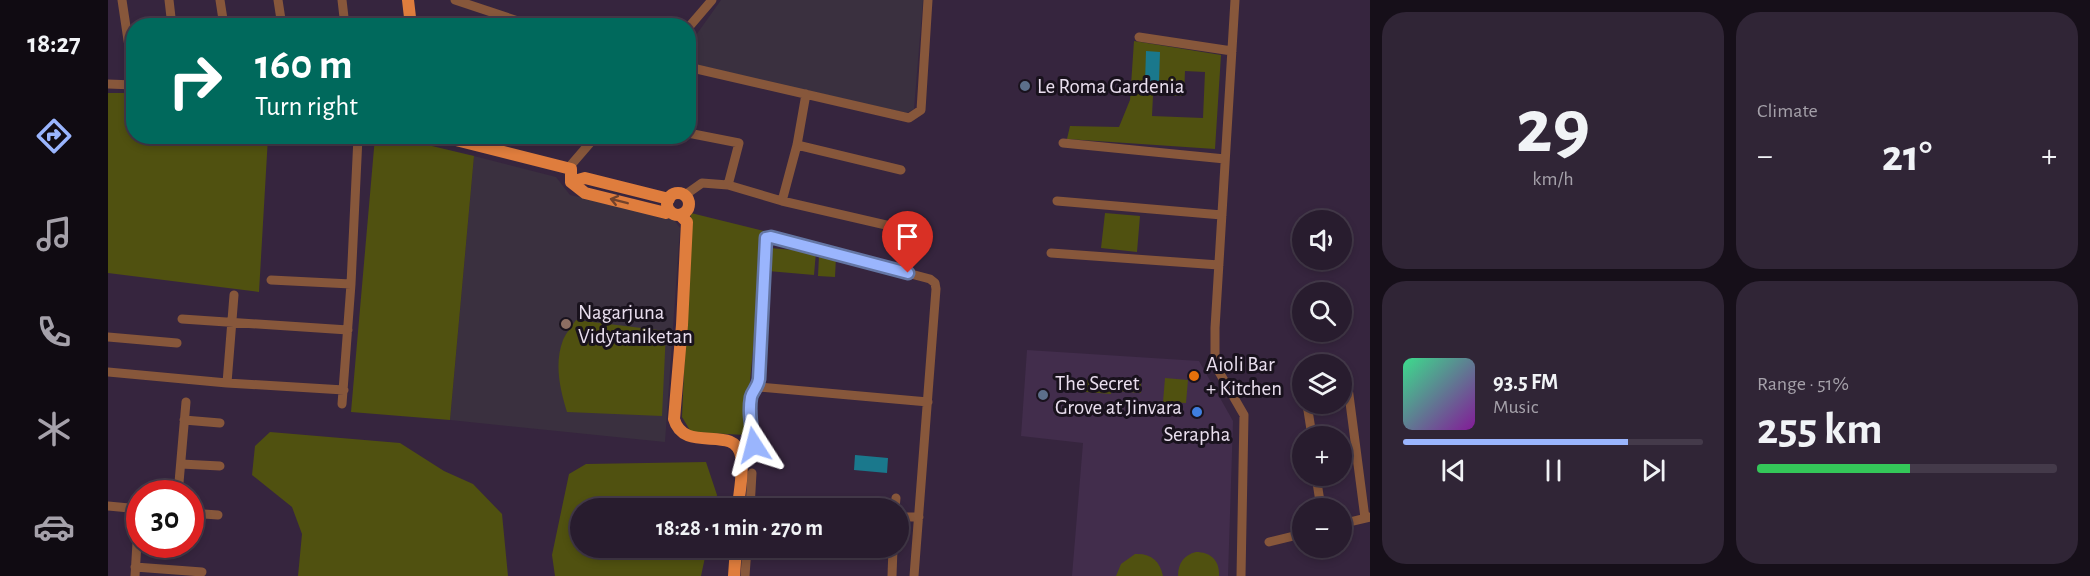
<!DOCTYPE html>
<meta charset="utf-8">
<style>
:root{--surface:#281c2e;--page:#302536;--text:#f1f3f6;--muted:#a5a1aa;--line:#443a4a;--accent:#9ab5fd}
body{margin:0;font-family:"Alegreya Sans",sans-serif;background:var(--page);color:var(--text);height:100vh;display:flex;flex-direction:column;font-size:22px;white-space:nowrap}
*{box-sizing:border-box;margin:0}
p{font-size:20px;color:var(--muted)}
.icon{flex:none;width:33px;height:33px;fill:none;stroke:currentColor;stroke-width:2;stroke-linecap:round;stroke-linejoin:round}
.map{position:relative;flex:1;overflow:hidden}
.side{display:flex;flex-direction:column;gap:12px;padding:12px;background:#160f19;width:720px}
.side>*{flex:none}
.banner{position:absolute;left:18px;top:18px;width:570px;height:126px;border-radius:24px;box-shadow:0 3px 9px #0003,0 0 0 2px var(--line);background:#00695c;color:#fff;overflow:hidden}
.buttons{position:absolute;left:1184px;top:210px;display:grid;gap:12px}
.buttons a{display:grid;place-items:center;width:60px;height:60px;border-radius:50%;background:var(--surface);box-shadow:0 3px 9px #0003,0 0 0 2px var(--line);font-size:30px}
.speed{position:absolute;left:18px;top:480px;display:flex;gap:12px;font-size:30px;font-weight:700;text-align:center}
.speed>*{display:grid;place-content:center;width:78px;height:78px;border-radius:50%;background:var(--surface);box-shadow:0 3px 9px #0003,0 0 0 2px var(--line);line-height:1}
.speed .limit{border:9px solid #d22;background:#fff;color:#111}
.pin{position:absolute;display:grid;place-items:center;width:51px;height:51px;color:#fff;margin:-62px -26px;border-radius:50% 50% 50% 0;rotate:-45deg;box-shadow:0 0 6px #0007}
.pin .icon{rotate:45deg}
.me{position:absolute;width:66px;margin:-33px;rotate:351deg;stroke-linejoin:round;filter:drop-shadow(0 0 4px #0008)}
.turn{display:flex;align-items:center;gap:21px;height:126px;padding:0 30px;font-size:27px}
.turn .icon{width:78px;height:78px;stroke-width:2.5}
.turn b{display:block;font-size:42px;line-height:51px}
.big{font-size:45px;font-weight:700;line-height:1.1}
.side .tile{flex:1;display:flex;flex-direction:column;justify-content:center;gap:9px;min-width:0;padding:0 21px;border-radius:24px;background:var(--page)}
.side .dial{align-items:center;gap:0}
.dial b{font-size:78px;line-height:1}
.song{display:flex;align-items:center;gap:18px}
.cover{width:72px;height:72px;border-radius:9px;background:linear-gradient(135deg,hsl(150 70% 55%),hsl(290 70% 35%))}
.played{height:6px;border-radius:3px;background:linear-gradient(90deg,var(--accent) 75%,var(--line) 75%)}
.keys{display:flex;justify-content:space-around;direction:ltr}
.heat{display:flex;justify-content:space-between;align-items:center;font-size:33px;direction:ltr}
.charge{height:9px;border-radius:4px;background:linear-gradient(90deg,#34c759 51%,var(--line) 0)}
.side .tiles{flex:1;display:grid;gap:12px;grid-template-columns:repeat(2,1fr)}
.trip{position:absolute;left:462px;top:498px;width:339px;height:60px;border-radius:30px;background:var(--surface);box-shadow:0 3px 9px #0003,0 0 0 2px var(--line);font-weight:700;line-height:60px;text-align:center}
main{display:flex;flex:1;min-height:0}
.tabs{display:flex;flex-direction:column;width:108px;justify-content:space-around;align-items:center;background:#100b12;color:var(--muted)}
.tabs .icon{width:42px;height:42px}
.tabs .current{color:var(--accent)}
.tabs b{font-size:27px;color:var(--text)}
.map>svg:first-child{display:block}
.built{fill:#422d4c}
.education{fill:#3a303f}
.green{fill:#505110;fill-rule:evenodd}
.water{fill:#1a788c}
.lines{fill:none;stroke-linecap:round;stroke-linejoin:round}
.minor{stroke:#87573b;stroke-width:9}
.major{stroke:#df7d3d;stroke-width:12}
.oneway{stroke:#72422b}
.route-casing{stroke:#6476a4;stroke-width:15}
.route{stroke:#9ab5fd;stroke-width:10}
.service-dot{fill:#5c6f8a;stroke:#19121d;stroke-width:2}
.education-dot{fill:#8d6e63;stroke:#19121d;stroke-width:2}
.food-dot{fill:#e8710a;stroke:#19121d;stroke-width:2}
.shop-dot{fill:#3f7fe0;stroke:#19121d;stroke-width:2}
.labels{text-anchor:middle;stroke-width:6;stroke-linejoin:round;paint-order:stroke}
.poi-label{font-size:21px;fill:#e9deee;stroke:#19121d;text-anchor:start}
</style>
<main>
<nav class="tabs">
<b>18:27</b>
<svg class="icon current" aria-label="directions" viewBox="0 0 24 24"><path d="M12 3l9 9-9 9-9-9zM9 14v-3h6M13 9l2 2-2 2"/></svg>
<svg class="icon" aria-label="music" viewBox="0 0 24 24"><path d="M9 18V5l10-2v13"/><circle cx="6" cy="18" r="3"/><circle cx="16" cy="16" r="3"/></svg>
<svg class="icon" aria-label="phone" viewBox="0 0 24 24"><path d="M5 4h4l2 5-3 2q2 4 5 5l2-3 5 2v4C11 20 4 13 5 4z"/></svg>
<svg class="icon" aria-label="climate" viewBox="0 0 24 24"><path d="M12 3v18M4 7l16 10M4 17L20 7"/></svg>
<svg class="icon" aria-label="car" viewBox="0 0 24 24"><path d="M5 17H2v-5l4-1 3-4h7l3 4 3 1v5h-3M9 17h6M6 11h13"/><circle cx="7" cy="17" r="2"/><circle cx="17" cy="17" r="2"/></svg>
</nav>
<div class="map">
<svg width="1262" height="576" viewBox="0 0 1262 576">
<rect width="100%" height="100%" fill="#36253e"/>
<path class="built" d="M919,350L1091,361L1125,421L1120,576H964L975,443L913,436Z"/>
<path class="education" d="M613,0H815L806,109L799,113L581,64V45Z
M366,156L448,177L462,195L565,218L572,228L557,442L342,420Z"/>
<path class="green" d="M1026,41L1113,55L1107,149L959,139L962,126L1011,127L1022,100ZM1077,71L1097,72L1095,118L1044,116L1045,95L1076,96Z
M0,93H25L26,136L160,137L151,292L0,273Z
M267,137H286L366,156L342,420L243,412Z
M583,213L656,231L637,435L583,432L574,417Z
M997,213L1032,216L1029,252L993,248Z
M662,248L708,252L706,275L660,271Z
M711,256L728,257L727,277L710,276Z
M468,320L558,331L554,416L459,412C452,389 446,364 455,340C458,333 464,326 468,320Z
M1057,378L1080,380L1078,403L1055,402Z
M979,380L1004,382L1003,394L978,392Z
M1010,381L1033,383V393L1009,391Z
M162,432L292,443L336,471L365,484L394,514L400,576H190L194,534L184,507L144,475L147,446Z
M598,462L609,495L607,508H472V548H599L593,576H447L444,555L461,474L478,464Z
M1088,552C1103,552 1112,561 1111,576H1070C1070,563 1076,555 1088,552Z
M1027,554C1043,553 1052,561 1055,576H1008L1013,564Z"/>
<path class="water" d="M1038,51L1052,52L1051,83H1037Z
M747,455L780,458L779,473L746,470Z"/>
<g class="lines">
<path class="minor" d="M14,0L26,80
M61,0L64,26
M112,0L116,26
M170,0L174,26
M234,0L237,26
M347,0L425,26
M1127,0L1107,328V362L1110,370L1136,415L1133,576
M580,28L604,0
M1031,37L1124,51
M580,67L801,118L813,110L820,0
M0,84L26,85
M580,133L631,143L620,185
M955,143L1117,159
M689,145L793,170
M463,169V165L488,136
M577,195L594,183L620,185L674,201L791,228
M674,201L689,145L698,94
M949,201L1114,215
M943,253L1111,265
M163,280L243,284
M74,319L240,330
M0,337L69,343
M0,372L119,383L126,295
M1238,372L1257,518
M119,383L236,390
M650,387L820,402
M234,404L243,284L250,137
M1199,404L1204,436
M76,420L112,423
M649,450C642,438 637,406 645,392C648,387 650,386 651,379L658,238L663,237L822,279L827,283L828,289L806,576
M73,464L112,466
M1208,476L1213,508
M70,494L78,402
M0,506L32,509
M642,508L644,473
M787,508L788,498
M82,513L110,515
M790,517H811
M1233,524L1262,517
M1161,542L1194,534
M27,567L94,572
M27,576L31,509
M637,576L639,548
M784,576L785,548"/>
<path class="major" d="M300,0L303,26
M332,136L463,169V182L477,193L558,213L562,211
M463,182L477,178L561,199
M559 204a11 11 0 1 1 22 0a11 11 0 1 1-22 0Z
M572,215L579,222L574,325L566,419C576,455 627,423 633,456C636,472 631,492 630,508
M626,576L628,548"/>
</g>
<defs><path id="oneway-shaft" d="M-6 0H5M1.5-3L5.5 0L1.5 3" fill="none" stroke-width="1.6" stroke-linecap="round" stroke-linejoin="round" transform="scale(1.5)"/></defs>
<use class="oneway" href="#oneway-shaft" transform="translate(511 201) rotate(-166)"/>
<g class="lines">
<g class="route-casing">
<path id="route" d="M646,445C644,428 640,414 643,397C645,390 650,387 651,379L658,238L663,237L800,273"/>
</g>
<use href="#route" class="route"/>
</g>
<g class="service-dot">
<circle cx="917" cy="86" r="6"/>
<circle cx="935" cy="395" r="6"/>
</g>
<circle class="education-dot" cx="458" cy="324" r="6"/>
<circle class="food-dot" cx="1086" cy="376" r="6"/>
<circle class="shop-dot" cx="1089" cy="412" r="6"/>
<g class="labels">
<g class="poi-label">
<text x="929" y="93">Le Roma Gardenia</text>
<text x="470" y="319">Nagarjuna<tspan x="470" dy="24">Vidytaniketan</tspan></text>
<text x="1098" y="371">Aioli Bar<tspan x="1098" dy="24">+ Kitchen</tspan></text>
<text x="947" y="390">The Secret<tspan x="947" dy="24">Grove at Jinvara</tspan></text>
<text x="1089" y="441" text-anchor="middle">Serapha</text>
</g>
</g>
</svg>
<div class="buttons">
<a><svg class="icon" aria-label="sound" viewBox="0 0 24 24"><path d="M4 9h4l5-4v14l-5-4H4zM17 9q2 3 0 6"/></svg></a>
<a><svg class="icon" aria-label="search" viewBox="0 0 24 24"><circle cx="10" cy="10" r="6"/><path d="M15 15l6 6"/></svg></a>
<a><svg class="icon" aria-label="layers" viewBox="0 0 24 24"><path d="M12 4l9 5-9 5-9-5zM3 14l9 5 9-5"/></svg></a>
<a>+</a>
<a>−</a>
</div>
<div class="speed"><div class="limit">30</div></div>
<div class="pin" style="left:800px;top:273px;background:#d93025"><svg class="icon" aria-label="arrive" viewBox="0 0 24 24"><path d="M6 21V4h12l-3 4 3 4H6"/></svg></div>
<svg class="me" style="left:646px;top:445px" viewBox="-20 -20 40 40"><path d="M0-17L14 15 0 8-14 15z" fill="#9ab5fd" stroke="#fff" stroke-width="4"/></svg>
<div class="trip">18:28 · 1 min · 270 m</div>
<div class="banner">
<div class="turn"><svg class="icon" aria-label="right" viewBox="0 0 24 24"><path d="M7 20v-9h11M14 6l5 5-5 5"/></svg><div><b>160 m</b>Turn right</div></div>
</div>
</div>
<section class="side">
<div class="tiles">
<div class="tile dial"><b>29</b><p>km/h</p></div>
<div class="tile"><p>Climate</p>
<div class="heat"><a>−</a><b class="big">21°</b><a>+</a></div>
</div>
<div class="tile">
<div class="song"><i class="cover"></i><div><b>93.5 FM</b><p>Music</p></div></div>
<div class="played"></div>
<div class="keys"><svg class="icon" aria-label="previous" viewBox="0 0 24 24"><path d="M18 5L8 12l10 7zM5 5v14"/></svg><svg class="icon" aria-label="pause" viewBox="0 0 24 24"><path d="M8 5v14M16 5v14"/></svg><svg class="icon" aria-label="next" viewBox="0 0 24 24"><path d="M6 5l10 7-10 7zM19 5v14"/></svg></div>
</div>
<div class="tile"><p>Range · 51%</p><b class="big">255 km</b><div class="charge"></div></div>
</div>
</section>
</main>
